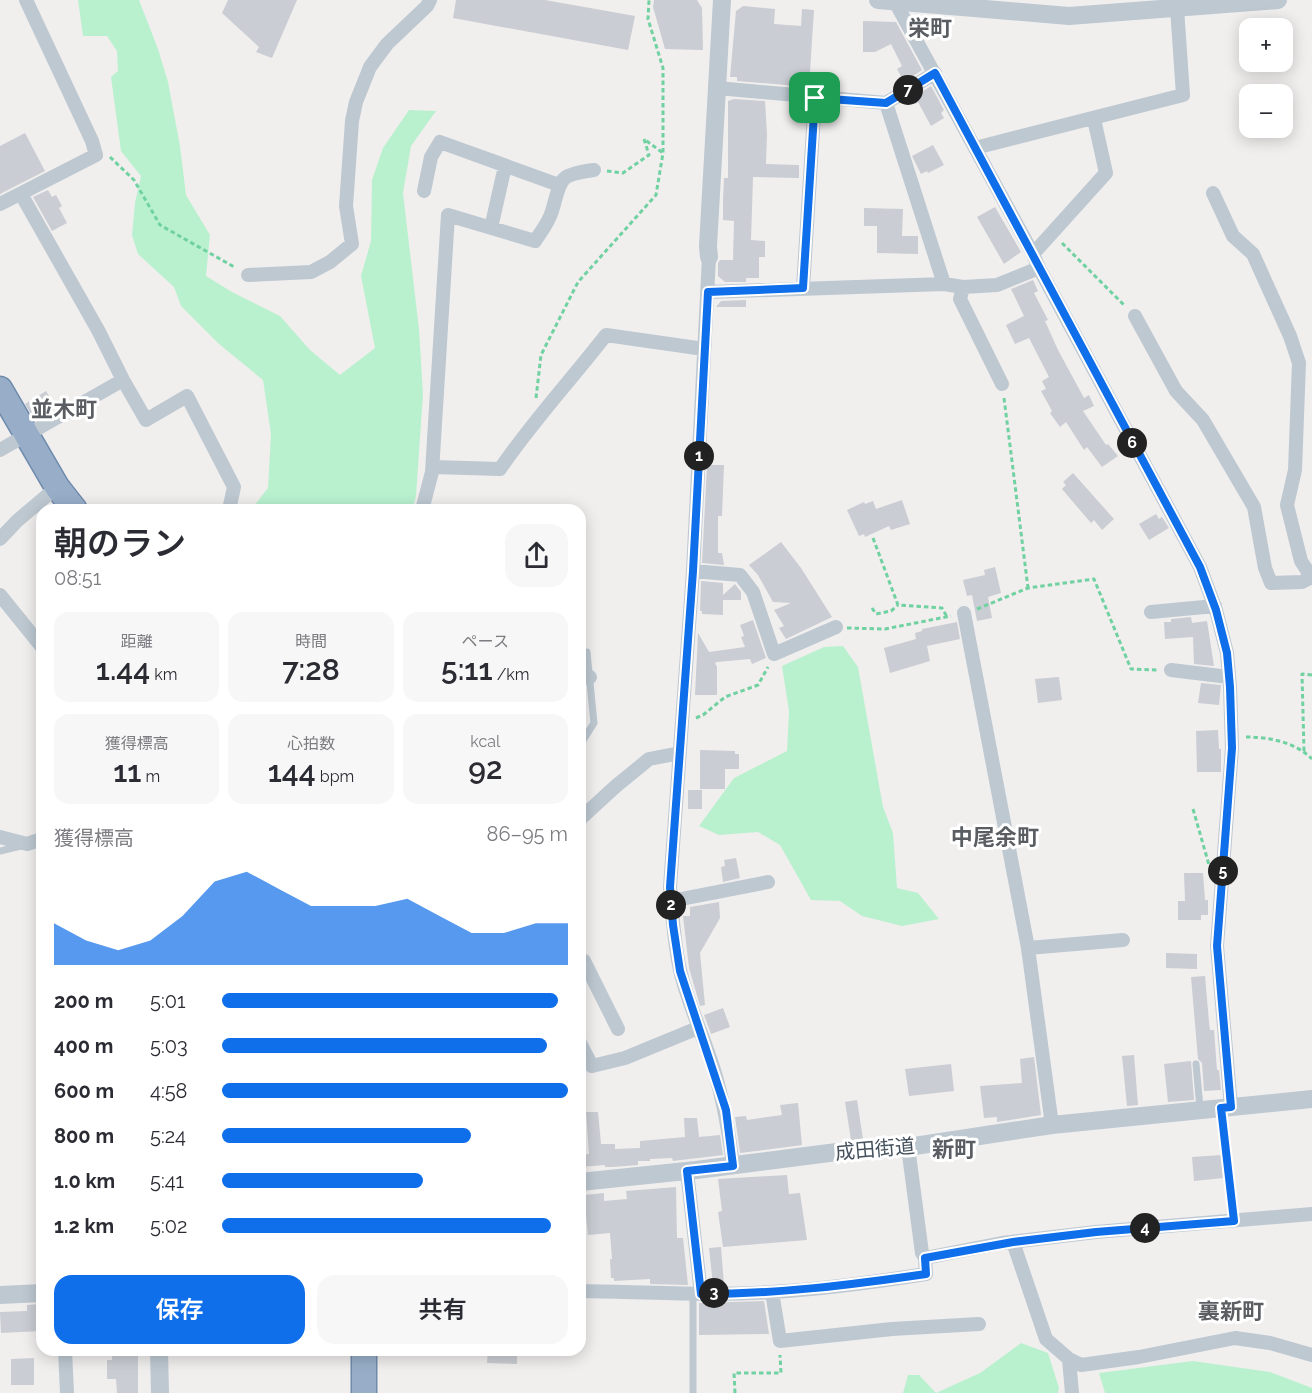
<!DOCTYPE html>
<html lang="ja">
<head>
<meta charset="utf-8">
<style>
  body { margin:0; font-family:Raleway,"Noto Sans JP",sans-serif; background:#f7f7f7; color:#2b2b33; height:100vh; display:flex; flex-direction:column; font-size:22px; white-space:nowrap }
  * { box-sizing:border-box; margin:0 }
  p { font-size:20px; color:#7c7c81 }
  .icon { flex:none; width:33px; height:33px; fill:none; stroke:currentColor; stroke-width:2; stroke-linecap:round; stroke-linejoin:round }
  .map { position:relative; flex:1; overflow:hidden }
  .sheet { position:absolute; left:36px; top:504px; width:550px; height:852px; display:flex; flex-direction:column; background:#fff; border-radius:18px; box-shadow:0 3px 15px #0003 }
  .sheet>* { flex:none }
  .controls { position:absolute; left:1239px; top:18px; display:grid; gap:12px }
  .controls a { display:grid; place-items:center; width:54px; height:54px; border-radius:12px; background:#fff; box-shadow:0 3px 15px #0003; font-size:30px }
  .pin { position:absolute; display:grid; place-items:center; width:51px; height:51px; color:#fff; margin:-26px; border-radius:12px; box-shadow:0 3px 9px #0006 }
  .km { position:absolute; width:30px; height:30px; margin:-15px; border-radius:50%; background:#222; color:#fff; font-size:16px; line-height:30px; text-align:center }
  .round { display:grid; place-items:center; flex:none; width:63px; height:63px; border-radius:18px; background:#f7f7f7 }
  .headline { display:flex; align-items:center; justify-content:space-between; height:102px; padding:0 18px }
  h1 { font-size:33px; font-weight:600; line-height:45px }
  .stats { display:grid; grid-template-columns:repeat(3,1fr); gap:9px; height:102px; padding:6px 18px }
  .stats div { display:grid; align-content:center; border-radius:15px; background:#f7f7f7; text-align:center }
  .stats b { font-size:30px; font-weight:600 }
  .stats small { font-size:16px; font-weight:400 }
  .stats p { font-size:16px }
  .chart { height:168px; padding:12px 18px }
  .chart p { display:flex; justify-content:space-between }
  .chart svg { width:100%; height:108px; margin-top:6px; fill:#0f6ee9; opacity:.7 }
  .primary-button { display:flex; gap:12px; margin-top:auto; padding:12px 18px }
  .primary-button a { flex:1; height:69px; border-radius:18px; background:#0f6ee9; color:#fff; font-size:24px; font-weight:600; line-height:69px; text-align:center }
  .primary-button a+a { background:#f7f7f7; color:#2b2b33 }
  ul { padding:0 18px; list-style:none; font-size:20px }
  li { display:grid; grid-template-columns:96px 72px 1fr; align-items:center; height:45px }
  li i { height:15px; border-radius:8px; background:#0f6ee9 }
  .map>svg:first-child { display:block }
  .green { fill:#b9f1cf }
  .building { fill:#cacdd3 }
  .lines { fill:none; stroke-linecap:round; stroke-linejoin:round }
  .trunk-casing { stroke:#6e8bac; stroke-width:27 }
  .path { stroke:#70d1a1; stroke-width:3; stroke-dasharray:4.5 3; stroke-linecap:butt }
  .service { stroke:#bdc8d1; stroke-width:7 }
  .minor { stroke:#bdc8d1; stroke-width:14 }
  .tertiary { stroke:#bdc8d1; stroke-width:18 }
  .trunk { stroke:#98aec8; stroke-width:24 }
  .route-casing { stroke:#fff; stroke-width:12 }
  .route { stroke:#0f6ee9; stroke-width:8 }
  .labels { text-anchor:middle; stroke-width:6; stroke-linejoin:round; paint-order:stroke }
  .street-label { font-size:20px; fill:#45515c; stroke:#fff }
  .quarter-label { font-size:22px; font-weight:bold; fill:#5a5e63; stroke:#fff }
</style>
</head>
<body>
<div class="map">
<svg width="1312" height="1393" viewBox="0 0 1312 1393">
  <rect width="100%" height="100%" fill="#f1eeee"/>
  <path class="green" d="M78,0H139L158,49L168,82L180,146L186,195L210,235L206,276L232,292L280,316L310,350L340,375L375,348L361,276L371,241L372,180L383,148L409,110L436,111L411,146L403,193L419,329L423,394L416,496L412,510H251L268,488L271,434L263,380L219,344L181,306L174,287L138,254L132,235L135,203L141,176L121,151L111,77L118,71L117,51L107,36H83Z
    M843,646L858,667L883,807L893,833L897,888L918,893L939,919L902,926L862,916L840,901L811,900L780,845L758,832L719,835L699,826L734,778L787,751L789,711L782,666L824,647Z
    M1021,1343L1048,1353L1059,1388L1058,1393H936L980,1373Z
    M1193,1361L1270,1372L1312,1388V1393H1105L1099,1373Z
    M908,1375H919L936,1393H903Z"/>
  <path class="building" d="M228,0H297L272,58L256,52L259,47L222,13Z
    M456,0H545L635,16L628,50L453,18Z
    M654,0H697L702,8L703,50L665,49L653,7Z
    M743,6L775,9L774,24L801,26L802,9L814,10L809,87L737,81V77H730L736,11Z
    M863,21L896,22L922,70L904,82L897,69L902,66L891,44L875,52H863Z
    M931,86L944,110L941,113L944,118L931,126L918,102L915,104L912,98Z
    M734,99L765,101L767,134L766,164L799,165V178L753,177L751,240L765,241V257H759V278H746V282H725L718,276V263L720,260H733L734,221L723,220V199L724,178H728V101Z
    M25,133L45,171L0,194V146Z
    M933,145L944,165L928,173L927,171L921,174L912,156Z
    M48,190L52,197L56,195L62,206L59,208L67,223L52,231L33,197Z
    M995,207L1021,252L1004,264L977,217Z
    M864,208L903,209L902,236H918V254L877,253V226H864Z
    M1033,280L1038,291L1034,293L1048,320L1045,321L1058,350L1084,398L1089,395L1094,406L1083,411L1106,445L1108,444L1118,456L1102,467L1087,447L1084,450L1066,422L1060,427L1050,413L1052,411L1041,391L1046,389L1042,381L1049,377L1029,338L1015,344L1006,325L1024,316L1011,289Z
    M746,300V307H716L721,301Z
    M46,391L56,408L34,419L25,404Z
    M707,465H724L722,516H718V553H722L724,565L702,563Z
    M1073,473L1114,519L1102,530L1094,520L1091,523L1062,489L1066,485L1063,482Z
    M902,500L910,524L891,530L889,526L865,537L864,534L859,536L847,510L864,502L865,504L873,501L876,509Z
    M1156,514L1159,519L1162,517L1169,528L1149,540L1139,524Z
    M781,542L801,568L832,617L786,639L779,628L784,626L774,610L791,603L773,602L758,575L749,565Z
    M995,567L1001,593L988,597L992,618L977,621L972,595L967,596L963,580L985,575L984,570Z
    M701,581L723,583V595L735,584L741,592V600H723V615L702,614V611H700Z
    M1191,617L1192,623L1207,621L1214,666L1194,664L1193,637L1165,639L1164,622H1171V619Z
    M753,620L766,658L752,664L750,659L717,662L715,663L717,667V695H695L698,633L709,652L745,647L741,637L744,636L740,625Z
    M957,622L960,639L927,646L930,661L890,673L884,648L916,639L915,633L922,631V629Z
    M1059,677L1062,700L1038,703L1035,679Z
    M1201,683L1221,685L1219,705L1198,703Z
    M1218,730L1219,749H1221V772H1197L1196,731Z
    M700,750L735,751V754H739V769H725V789H700Z
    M688,790H702V809H688Z
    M736,858L740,878L723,882L721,867L725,866L724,860Z
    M1184,873H1203L1205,900H1208V915H1201V920H1178V901H1185Z
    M719,902L720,918L700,953L705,1005L700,1006L689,968L683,916H690V907Z
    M1166,953L1197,954V969L1166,968Z
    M1205,976L1209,1022L1210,1030H1214L1217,1070H1219L1221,1090L1204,1091L1202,1063L1198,1059L1191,977Z
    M723,1008L730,1027L711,1034L704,1015Z
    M1134,1055L1138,1105L1127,1106L1122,1056Z
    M1034,1057L1041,1115L997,1122V1117L984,1118L980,1086L1022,1083L1020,1059Z
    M1191,1061L1194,1100L1168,1102L1164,1064Z
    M951,1064L954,1091L909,1096L905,1069Z
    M857,1100L863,1139L851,1140L845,1102Z
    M798,1103L802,1145L740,1153L735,1117L746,1116L747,1120L782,1115L780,1105Z
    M586,1112H598L601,1144H615V1149L640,1148V1141L685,1137L684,1118H697L699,1137L720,1135L723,1155L673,1161L672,1158L650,1159V1161H638V1165L612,1167H605V1165L580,1167V1155L589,1154Z
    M1221,1155L1223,1178L1194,1181L1192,1157Z
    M787,1175L789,1194L800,1193L807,1240L723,1247L718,1212L722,1211L718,1179Z
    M676,1187L677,1238H683L688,1285L650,1284V1279L614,1281V1278H611L610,1259H612L610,1233L588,1235L584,1195L604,1193V1201L627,1199L626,1191Z
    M721,1247L724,1285H713L709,1248Z
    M764,1301L769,1334L699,1335V1303Z
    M41,1304L42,1331L1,1333L0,1312L27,1311V1305Z
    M488,1350H517V1364L487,1363Z
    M112,1354H138V1393H117L116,1379H107V1360H112Z
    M34,1358V1385H11V1359Z"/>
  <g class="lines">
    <g class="trunk-casing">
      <path id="trunk" d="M0,389L57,487L75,510
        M364,1393V1350"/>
    </g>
    <path class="path" d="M110,157L134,180L160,225L236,268
      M607,171L623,173L649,155L644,139L663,153
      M1062,243L1125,306
      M536,398L541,355L578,282L656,195L663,153V68L648,19L649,0
      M1004,398L1028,588
      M873,538L898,605L942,608L947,617
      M872,608L876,614L891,611L898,605
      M977,609L1028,588L1094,579L1131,669L1157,670
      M847,628L885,629L951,616
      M696,718L703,715L725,697L758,685L768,667
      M1246,737C1269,737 1295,742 1312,759
      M1304,751L1302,674L1312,675
      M1193,809L1209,865
      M735,1393L734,1373H781L780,1355"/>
    <path class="service" d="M580,745L594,723L587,652
      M0,851L21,846
      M1196,1064L1200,1108
      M1221,1110L1234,1221
      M693,1293V1393"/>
    <path class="minor" d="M894,0L1033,254L1039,268L1200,567L1216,610L1227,653L1230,687L1232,748L1217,946L1231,1107
      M717,88L886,103L944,284
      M886,103L935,73
      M975,148L1183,95L1177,8
      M424,191L431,157L440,142L559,185
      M1213,193L1233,236L1253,254L1290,336L1299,363L1295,470L1287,505L1301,561L1312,578
      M0,204L96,155L92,141L26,0
      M491,228L505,166
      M1033,254L1106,173L1094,119
      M709,257L693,571L670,887C672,915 674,942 680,970C688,1004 704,1037 714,1070C724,1102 729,1133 733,1166
      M248,275L311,272L330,262L352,244L346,206L352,121L356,102L370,67L387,44L427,6L430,0
      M963,287L960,299L1002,384
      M803,288L815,98
      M708,292L944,284L963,287L997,285L1039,268
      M1135,316L1176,391L1203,420L1254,507L1265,568L1271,583L1302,582L1312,577
      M123,380L146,420L187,396L234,487L229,510
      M0,450L123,380L98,330L21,194
      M433,467L500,469C532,422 571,380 606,335L704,349
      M422,510L432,472L448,215L535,241C541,232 549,222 552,211C562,179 556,175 594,170
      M0,539L17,521L57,487
      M693,571L740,575L753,592L774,654L836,627
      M0,595L42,647
      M1151,612L1215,606
      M964,613L1028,948L1052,1125
      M1171,670L1229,677
      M580,679L590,677
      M580,819L616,786L649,759L680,753
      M0,837L27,844L42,839
      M671,901L768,882
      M1028,948L1123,940
      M580,963L584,961L618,1029
      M580,1043L592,1066L625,1058L698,1028
      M687,1171L701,1294
      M1013,1242L1046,1339L1069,1359L1081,1365L1139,1357L1235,1338L1270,1343L1312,1355
      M925,1258L1002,1243L1096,1232L1312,1214
      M580,1291C644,1292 709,1296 772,1292C824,1289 875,1282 926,1274L925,1258L922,1253L908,1147
      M772,1292L780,1341L892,1329L979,1324
      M65,1350L67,1393
      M1069,1359L1072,1393"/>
    <path class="tertiary" d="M878,0L1069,16L1278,0
      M709,257L708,246L722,0
      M580,1182L696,1170L837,1152L908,1147L1052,1125L1312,1099
      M0,1295L42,1293
      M159,1350L160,1393"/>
    <use href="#trunk" class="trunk"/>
  </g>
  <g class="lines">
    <g class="route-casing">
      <path id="route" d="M935,73L1200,567L1216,610L1227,653L1230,687L1232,748L1217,946L1231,1107L1221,1108L1234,1221L1096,1232L1013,1242L925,1258L926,1274C851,1285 777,1294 701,1294L687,1171L733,1166L726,1110L680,971L673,925L670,887L693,571L708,292L803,288L815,98L886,103Z"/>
    </g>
    <use href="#route" class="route"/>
  </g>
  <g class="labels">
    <g class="street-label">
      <text transform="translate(875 1149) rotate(-5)" y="7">成田街道</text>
    </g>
    <g class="quarter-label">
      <text x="930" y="36">栄町</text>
      <text x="64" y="417">並木町</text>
      <text x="995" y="845">中尾余町</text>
      <text x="954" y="1157">新町</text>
      <text x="1231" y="1319">裏新町</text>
    </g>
  </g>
</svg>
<div class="controls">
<a>+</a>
<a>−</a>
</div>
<div class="pin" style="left:815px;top:98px;background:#1e9e55"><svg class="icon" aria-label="arrive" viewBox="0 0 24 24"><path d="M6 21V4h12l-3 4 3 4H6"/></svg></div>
<b class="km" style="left:699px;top:456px">1</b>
<b class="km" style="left:671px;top:905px">2</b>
<b class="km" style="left:714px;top:1293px">3</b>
<b class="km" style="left:1145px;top:1228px">4</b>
<b class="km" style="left:1223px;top:871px">5</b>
<b class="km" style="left:1132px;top:443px">6</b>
<b class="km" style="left:908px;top:90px">7</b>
<section class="sheet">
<div class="headline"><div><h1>朝のラン</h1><p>08:51</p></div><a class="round"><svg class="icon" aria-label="share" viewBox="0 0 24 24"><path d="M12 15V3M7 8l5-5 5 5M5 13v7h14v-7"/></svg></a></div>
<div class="stats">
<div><p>距離</p><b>1.44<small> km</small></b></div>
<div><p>時間</p><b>7:28</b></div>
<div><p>ペース</p><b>5:11<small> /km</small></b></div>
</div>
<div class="stats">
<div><p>獲得標高</p><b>11<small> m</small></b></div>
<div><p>心拍数</p><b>144<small> bpm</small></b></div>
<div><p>kcal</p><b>92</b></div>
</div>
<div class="chart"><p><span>獲得標高</span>86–95 m</p>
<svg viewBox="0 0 160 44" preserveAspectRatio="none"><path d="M0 44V27L10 34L20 38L30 34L40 24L50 10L60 6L70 13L80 20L90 20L100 20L110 17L120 24L130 31L140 31L150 27L160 27V44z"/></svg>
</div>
<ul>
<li><b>200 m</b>5:01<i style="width:97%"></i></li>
<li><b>400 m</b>5:03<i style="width:94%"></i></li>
<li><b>600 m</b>4:58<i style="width:100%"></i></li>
<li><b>800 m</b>5:24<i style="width:72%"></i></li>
<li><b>1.0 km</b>5:41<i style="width:58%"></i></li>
<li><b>1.2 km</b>5:02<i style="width:95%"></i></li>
</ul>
<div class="primary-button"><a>保存</a><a>共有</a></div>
</section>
</div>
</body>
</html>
